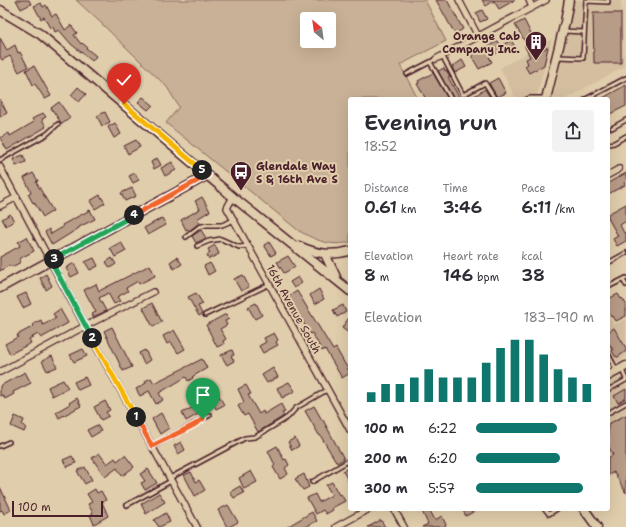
<!DOCTYPE html>
<html lang="en">
<head>
<meta charset="utf-8">
<style>
  body { margin:0; font-family:"Shantell Sans",sans-serif; background:#f2f2f3; color:#2b2b33; height:100vh; display:flex; flex-direction:column; font-size:15px; white-space:nowrap }
  * { box-sizing:border-box; margin:0 }
  p { font-size:13px; color:#7c7c81 }
  .icon { flex:none; width:22px; height:22px; fill:none; stroke:currentColor; stroke-width:2; stroke-linecap:round; stroke-linejoin:round }
  .map { position:relative; flex:1; overflow:hidden }
  .drawer { position:absolute; left:348px; top:97px; width:262px; height:414px; display:flex; flex-direction:column; background:#fff; border-radius:4px; box-shadow:0 4px 16px #0002 }
  .drawer>* { flex:none }
  .needle { width:26px; rotate:331deg }
  .fabs { position:absolute; left:300px; top:12px; display:grid; gap:8px }
  .fabs a { display:grid; place-items:center; width:36px; height:36px; border-radius:4px; background:#fff; box-shadow:0 4px 16px #0002; font-size:20px }
  .scale { position:absolute; left:12px; bottom:10px; width:91px; box-sizing:border-box; padding-left:4px; border:2px solid #4a1f2b; border-top:0; font-size:11px; line-height:14px; white-space:nowrap; color:#4a1f2b; -webkit-text-stroke:3px #e0cdab; paint-order:stroke }
  .pin { position:absolute; display:grid; place-items:center; width:34px; height:34px; color:#fff; margin:-41px -17px; border-radius:50% 50% 50% 0; rotate:-45deg; box-shadow:0 0 4px #0007 }
  .pin .icon { rotate:45deg }
  .km { position:absolute; width:20px; height:20px; margin:-10px; border-radius:50%; background:#222; color:#fff; font-size:11px; line-height:20px; text-align:center }
  .round { display:grid; place-items:center; flex:none; width:42px; height:42px; border-radius:4px; background:#f2f2f3 }
  .overview { display:flex; align-items:center; justify-content:space-between; height:68px; padding:0 16px }
  h1 { font-size:22px; font-weight:600; line-height:30px }
  .metrics { display:grid; grid-template-columns:repeat(3,1fr); gap:6px; height:68px; padding:4px 16px }
  .metrics div { display:grid; align-content:center }
  .metrics b { font-size:17px; font-weight:600 }
  .metrics small { font-size:11px; font-weight:400 }
  .metrics p { font-size:11px }
  .chart { height:112px; padding:8px 16px }
  .chart p { display:flex; justify-content:space-between }
  .chart svg { width:100%; height:72px; margin-top:4px; stroke:#0f766e; stroke-width:6 }
  ul { padding:0 16px; list-style:none; font-size:13px }
  li { display:grid; grid-template-columns:64px 48px 1fr; align-items:center; height:30px }
  li i { height:10px; border-radius:5px; background:#0f766e }
  .map>svg:first-child { display:block }
  .built { fill:#d4bea0 }
  .green { fill:#c8b196; stroke:#896860; fill-rule:evenodd }
  .building { fill:#b79c87; stroke:#4a1f2b }
  .lines { fill:none; stroke-linecap:round; stroke-linejoin:round }
  .lane-casing { stroke:#4a1f2b; stroke-width:6 }
  .street-casing { stroke:#4a1f2b; stroke-width:8 }
  .secondary-casing { stroke:#4a1f2b; stroke-width:11 }
  .lane { stroke:#e0cdab; stroke-width:3 }
  .street { stroke:#e0cdab; stroke-width:5.5 }
  .secondary { stroke:#e0cdab; stroke-width:8 }
  .split-1-casing { stroke:#fff; stroke-width:8 }
  .split-2-casing { stroke:#fff; stroke-width:8 }
  .split-3-casing { stroke:#fff; stroke-width:8 }
  .split-4-casing { stroke:#fff; stroke-width:8 }
  .split-5-casing { stroke:#fff; stroke-width:8 }
  .split-6-casing { stroke:#fff; stroke-width:8 }
  .split-1 { stroke:#f0652b; stroke-width:5 }
  .split-2 { stroke:#f5b400; stroke-width:5 }
  .split-3 { stroke:#22a559; stroke-width:5 }
  .split-4 { stroke:#22a559; stroke-width:5 }
  .split-5 { stroke:#f0652b; stroke-width:5 }
  .split-6 { stroke:#f5b400; stroke-width:5 }
  .labels { text-anchor:middle; stroke-width:4; stroke-linejoin:round; paint-order:stroke }
  .poi-label { font-size:11px; font-weight:bold; fill:#4a1f2b; stroke:#e0cdab; text-anchor:end }
  .street-label { font-size:11px; fill:#4a1f2b; stroke:#e0cdab }
</style>
</head>
<body>
<div class="map">
<svg width="626" height="527" viewBox="0 0 626 527">
  <rect width="100%" height="100%" fill="#e0cdab"/>
  <filter id="ink" filterUnits="userSpaceOnUse"><feTurbulence type="fractalNoise" baseFrequency=".025" numOctaves="2"/><feDisplacementMap in="SourceGraphic" scale="8" xChannelSelector="R" yChannelSelector="G"/><feConvolveMatrix kernelMatrix="1 2 1 2 8 2 1 2 1" color-interpolation-filters="sRGB"/></filter>
  <g filter="url(#ink)">
    <path class="built" d="M575,0H621L624,67L565,99H553Z
      M552,39L536,99H516L500,68Z
      M608,315L614,325L626,319V357L608,367Z
      M626,374V468L608,478V384Z"/>
    <path class="green" d="M76,0H425L446,41L400,65L418,99H350V242C330,247 316,240 299,231L166,123L179,107L167,87L100,22ZM307,19H329V41H307Z"/>
    <path class="building" d="M16,0H29L31,4L21,9Z
      M436,0H447L463,29L455,34Z
      M482,0H515L499,9L494,1L486,6Z
      M41,3L43,7L46,5L52,16L56,14L65,30L71,25L77,33L74,35L81,44L82,43L87,47L86,48L96,56L92,61L71,44L59,30L55,32L53,27L50,28L44,17L41,19L34,6Z
      M482,10L487,19L480,22L476,13Z
      M593,13H621V63H594Z
      M524,20L540,51L548,47L544,65L529,73L525,66L528,64L526,59L530,57L525,47L526,43L515,25Z
      M0,38L7,50L15,45L18,53L20,52L28,67L19,72L10,56L2,60L0,57Z
      M511,40L515,47L508,51L507,48L489,57L492,62L479,69L471,55L498,41L501,46Z
      M462,60L466,67L455,73L452,67Z
      M34,66L51,96L45,99L35,84L33,85L26,70Z
      M444,68L445,71L446,70L450,76L448,77L460,99H454L438,71Z
      M433,73L448,99H426L417,84L419,83L418,81Z
      M498,78L506,93L497,97L489,83Z
      M626,85V106L608,115V99H601Z
      M78,87L86,94L79,102L71,95Z
      M485,89L491,99H468L476,95Z
      M143,97L153,105L148,110L138,102Z
      M0,99L7,113L0,117Z
      M59,102L70,118L62,124L51,108Z
      M105,112L110,122L102,126L97,116Z
      M43,113L46,117L42,119L46,127L7,150L0,138L9,133L10,136L34,122L32,119Z
      M115,123L121,134L114,138L108,127Z
      M136,140L140,147L128,154L124,146Z
      M23,155L26,162L16,166L13,159Z
      M157,158L161,165L154,169L151,162Z
      M172,162L176,170L165,176L161,168Z
      M33,173L38,181L36,182L53,211L43,217L34,202L33,203L28,194L31,192L24,178Z
      M135,173L139,180L133,183L129,176Z
      M626,173V181L624,183L625,185L608,194V183Z
      M132,188L136,196L125,201L121,193Z
      M100,195L105,203L95,209L90,201Z
      M202,197L210,211L197,219L200,223L198,224L189,231L188,229L186,230L181,220L200,209L195,201Z
      M626,204V221L620,225L624,233H626V241L617,246L613,239L618,236L608,218V214Z
      M90,210L95,219L79,227V228L52,245L45,232L49,229L51,234L63,227L62,225Z
      M10,214L14,221L6,226L2,219Z
      M162,218L166,225L148,235L144,228Z
      M201,230L206,238L196,243L192,236Z
      M27,237L34,251L19,259L21,262L12,267L10,265L0,271V257L20,246L18,242Z
      M121,242L126,251L115,257L110,248Z
      M269,242L276,253L271,256L264,245Z
      M215,245L219,254L209,259L207,255L210,253L208,249Z
      M288,256L295,267L284,273L277,262Z
      M177,257L182,264L174,269L170,262Z
      M94,258L98,266L90,270L85,262Z
      M112,258L116,264L110,268L106,262Z
      M74,263L79,273L71,277L66,268Z
      M210,263L215,271L208,275L204,266Z
      M150,265L155,276L139,284L138,281L126,288L128,291L117,297L120,301L114,304L108,293L99,298L106,311L93,317L92,314L96,312L84,290L96,284L99,291Z
      M46,274L52,286L46,290L40,278Z
      M243,275L249,287L241,291L234,279Z
      M298,277L302,283L294,288L290,282Z
      M319,289L324,299L315,304L310,295Z
      M297,291L333,350L336,348L350,373L342,378L325,349L322,351L312,333L310,334L299,315H298L288,297Z
      M26,293L31,304L23,308L17,297Z
      M196,293L203,304L198,306L202,314L199,316L188,297Z
      M618,294L621,299L622,298L626,304V316L616,321L613,316L611,317L608,311V299Z
      M152,303L162,322L153,327L143,308Z
      M256,303L262,315L255,319L248,307Z
      M343,305L346,312L337,317L333,310Z
      M60,309L68,323L41,338L38,334L29,339L31,343L10,354L5,344L18,337L17,335L34,326L33,324L41,320L43,325L56,318L53,314Z
      M226,314L229,319L225,321L227,325L220,329L226,339L223,341L224,344L217,347L206,325Z
      M350,316V334L342,328Z
      M112,327L132,367L123,371L104,331Z
      M614,328L626,348V351L618,357L615,356L612,351L613,350L608,342V332Z
      M174,330L185,349L178,353L171,342L167,344L163,336Z
      M274,333L278,340L276,342L278,345L263,353L259,346L266,342L264,338Z
      M83,349L87,356L74,362L70,355Z
      M145,350L150,360L144,364L139,353Z
      M232,350L234,355L231,356L234,361L227,365L221,355Z
      M52,356L57,367L47,371L42,361Z
      M202,359L207,368L192,377L193,378L188,381L186,377L159,393L163,400L156,404L149,391L140,396L136,389L146,383L145,381L151,378L154,383Z
      M273,368L278,377L267,383L262,375Z
      M25,372L31,383L13,392L14,394L5,399L3,395L0,396V386Z
      M85,377L89,385L78,390L74,382Z
      M63,380L68,388L52,396L48,387Z
      M289,382L295,391L282,398L277,388Z
      M246,385L251,394L248,395L259,414L263,411L264,414L281,404L285,412L282,413L284,416L258,432L248,414L244,416L238,406L244,402L238,389Z
      M626,389V398L618,403L614,396Z
      M216,390L224,405L216,409L214,405L186,421L182,413L203,402L201,399Z
      M77,398L81,406L59,418L56,412L70,404L69,403Z
      M105,401L110,410L106,412L109,416L101,420L94,407Z
      M314,406L322,420H323L344,459L337,463L320,435H319L305,411Z
      M161,413L169,428L160,434L152,419Z
      M626,415V493L614,472L608,475V458L613,455L608,445V424Z
      M15,416L24,420L22,425L26,427L24,432L11,426Z
      M97,425L101,431L91,437L87,430Z
      M295,438L299,446L292,450L288,442Z
      M181,442L185,450L178,454L174,446Z
      M277,446L284,460L286,459L289,465L285,468L288,474L280,479L273,467L275,465L268,451Z
      M99,453L107,464L115,458L117,461L125,455L134,467L122,476L117,468L105,477L92,458Z
      M72,456L76,463L67,467L63,460Z
      M85,467L92,480L85,484L77,471Z
      M350,467V484L343,471Z
      M148,469L157,483L145,490L141,483L145,481L140,474Z
      M251,471L257,482L244,489L239,478Z
      M191,472L196,482L199,480L205,490L195,496L184,475Z
      M304,474L309,487L303,490L295,479Z
      M332,482L339,495L341,494L345,501L332,508L333,510L326,514L323,510L316,514L307,498L315,494L319,502L332,495L326,485Z
      M240,486L244,493L234,498L230,492Z
      M0,487L11,510L4,514L2,510L0,511Z
      M95,489L97,493L101,491L106,500L102,502L108,516L94,524L90,515L93,513L88,504L92,502L87,494Z
      M159,493L165,502L146,514L141,504Z
      M228,505L238,522L229,527H227L218,510Z
      M421,509H429L435,520L442,516L446,525L443,527H422L428,524Z
      M462,509H478L466,516Z
      M312,512L317,521L305,527H287Z
      M166,513L170,522L159,527L154,520Z
      M381,520L385,527H368Z"/>
    <g class="lines">
      <g class="lane-casing">
        <path id="lane" d="M564,31L584,32
          M442,55L463,95L485,83L495,99
          M558,57L583,58L586,1L608,2V0
          M430,62L451,99
          M407,74L436,59
          M527,99L530,98H546
          M586,99L626,78
          M612,128L626,120
          M608,144L614,143L626,136
          M0,160L47,134L58,124
          M186,237L199,227L206,225H222L234,220
          M197,246L209,241L221,239L239,247L249,246
          M608,263L626,253
          M623,280L626,285
          M610,286L626,278
          M205,315L270,284
          M608,354L617,371
          M622,370L626,379
          M608,390L626,380
          M608,413L626,403
          M0,446L9,442
          M152,447L210,415
          M170,478L245,438L255,437L282,421L288,417L296,408L327,390
          M312,482L350,460
          M127,505L171,481
          M545,509L549,514L557,509"/>
      </g>
      <g class="street-casing">
        <path id="street" d="M459,0L478,36
          M529,0L532,7
          M436,59L546,0
          M0,167L85,326L197,527
          M608,175L619,169
          M233,197L227,208L350,430
          M0,206L17,197
          M0,372L85,326L153,292
          M394,509L404,527
          M336,527L369,509"/>
      </g>
      <g class="secondary-casing">
        <path id="secondary" d="M0,10L40,34L233,197L350,291
          M546,99L565,22L569,0
          M299,246C316,254 331,256 350,251
          M325,254L336,277
          M0,288L208,175
          M608,376L626,366
          M584,509L597,527"/>
      </g>
      <use href="#lane" class="lane"/>
      <use href="#street" class="street"/>
      <use href="#secondary" class="secondary"/>
    </g>
  </g>
  <g class="lines" filter="url(#ink)">
    <g class="split-1-casing">
      <path id="split-1" d="M136,417L152,446L194,425L203,419"/>
    </g>
    <g class="split-2-casing">
      <path id="split-2" d="M92,338L136,417"/>
    </g>
    <g class="split-3-casing">
      <path id="split-3" d="M54,259L51,261L92,338"/>
    </g>
    <g class="split-4-casing">
      <path id="split-4" d="M54,259L134,215"/>
    </g>
    <g class="split-5-casing">
      <path id="split-5" d="M134,215L208,175L202,170"/>
    </g>
    <g class="split-6-casing">
      <path id="split-6" d="M124,104L202,170"/>
    </g>
    <use href="#split-1" class="split-1"/>
    <use href="#split-2" class="split-2"/>
    <use href="#split-3" class="split-3"/>
    <use href="#split-4" class="split-4"/>
    <use href="#split-5" class="split-5"/>
    <use href="#split-6" class="split-6"/>
  </g>
  <defs>
    <g id="building-pin" transform="scale(1.15)"><path d="M0 17L-7.5 6A9.5 9.5 0 1 1 7.5 6Z" fill="#4a1f2b" stroke="#e0cdab"/><path d="M-4-6H4V6H1V3H-1V6H-4ZM-2.5-4.3h1.7v1.8h-1.7ZM.8-4.3h1.7v1.8H.8ZM-2.5-1h1.7V.8h-1.7ZM.8-1h1.7V.8H.8Z" fill="#fff"/></g>
    <g id="bus-pin" transform="scale(1.15)"><path d="M0 17L-7.5 6A9.5 9.5 0 1 1 7.5 6Z" fill="#4a1f2b" stroke="#e0cdab"/><path d="M-5-6H5V4H4V6H2V4H-2V6H-4V4H-5ZM-3.5-4V0h7V-4ZM-3.5 1.2v1.5H-2V1.2ZM2 1.2v1.5H3.5V1.2Z" fill="#fff"/></g>
  </defs>
  <g fill-rule="evenodd">
    <use href="#building-pin" x="536" y="42"/>
    <use href="#bus-pin" x="241" y="172"/>
  </g>
  <g class="labels">
    <g class="poi-label">
      <text x="520" y="40">Orange Cab<tspan x="520" dy="13">Company Inc.</tspan></text>
      <text x="256" y="170" text-anchor="start">Glendale Way<tspan x="256" dy="13">S &amp; 16th Ave S</tspan></text>
    </g>
    <g class="street-label">
      <text transform="translate(294 309) rotate(61)" y="4">16th Avenue South</text>
    </g>
  </g>
</svg>
<div class="fabs">
<a><svg class="needle" viewBox="-14 -14 28 28"><path d="M0-13l5 13h-10z" fill="#e53935"/><path d="M0 13l5-13h-10z" fill="#7c7c81"/></svg></a>
</div>
<div class="scale">100 m</div>
<div class="pin" style="left:203px;top:419px;background:#1e9e55"><svg class="icon" aria-label="arrive" viewBox="0 0 24 24"><path d="M6 21V4h12l-3 4 3 4H6"/></svg></div>
<div class="pin" style="left:124px;top:104px;background:#d93025"><svg class="icon" aria-label="check" viewBox="0 0 24 24"><path d="M5 12l5 5 9-10"/></svg></div>
<b class="km" style="left:136px;top:417px">1</b>
<b class="km" style="left:92px;top:338px">2</b>
<b class="km" style="left:54px;top:259px">3</b>
<b class="km" style="left:134px;top:215px">4</b>
<b class="km" style="left:202px;top:170px">5</b>
<section class="drawer">
<div class="overview"><div><h1>Evening run</h1><p>18:52</p></div><a class="round"><svg class="icon" aria-label="share" viewBox="0 0 24 24"><path d="M12 15V3M7 8l5-5 5 5M5 13v7h14v-7"/></svg></a></div>
<div class="metrics">
<div><p>Distance</p><b>0.61<small> km</small></b></div>
<div><p>Time</p><b>3:46</b></div>
<div><p>Pace</p><b>6:11<small> /km</small></b></div>
</div>
<div class="metrics">
<div><p>Elevation</p><b>8<small> m</small></b></div>
<div><p>Heart rate</p><b>146<small> bpm</small></b></div>
<div><p>kcal</p><b>38</b></div>
</div>
<div class="chart"><p><span>Elevation</span>183–190 m</p>
<svg viewBox="0 0 160 44" preserveAspectRatio="none"><path d="M5 44V38M15 44V33M25 44V33M35 44V29M45 44V24M55 44V29M65 44V29M75 44V29M85 44V20M95 44V11M105 44V6M115 44V6M125 44V15M135 44V24M145 44V29M155 44V33"/></svg>
</div>
<ul>
<li><b>100 m</b>6:22<i style="width:69%"></i></li>
<li><b>200 m</b>6:20<i style="width:71%"></i></li>
<li><b>300 m</b>5:57<i style="width:91%"></i></li>
</ul>
</section>
</div>
</body>
</html>
